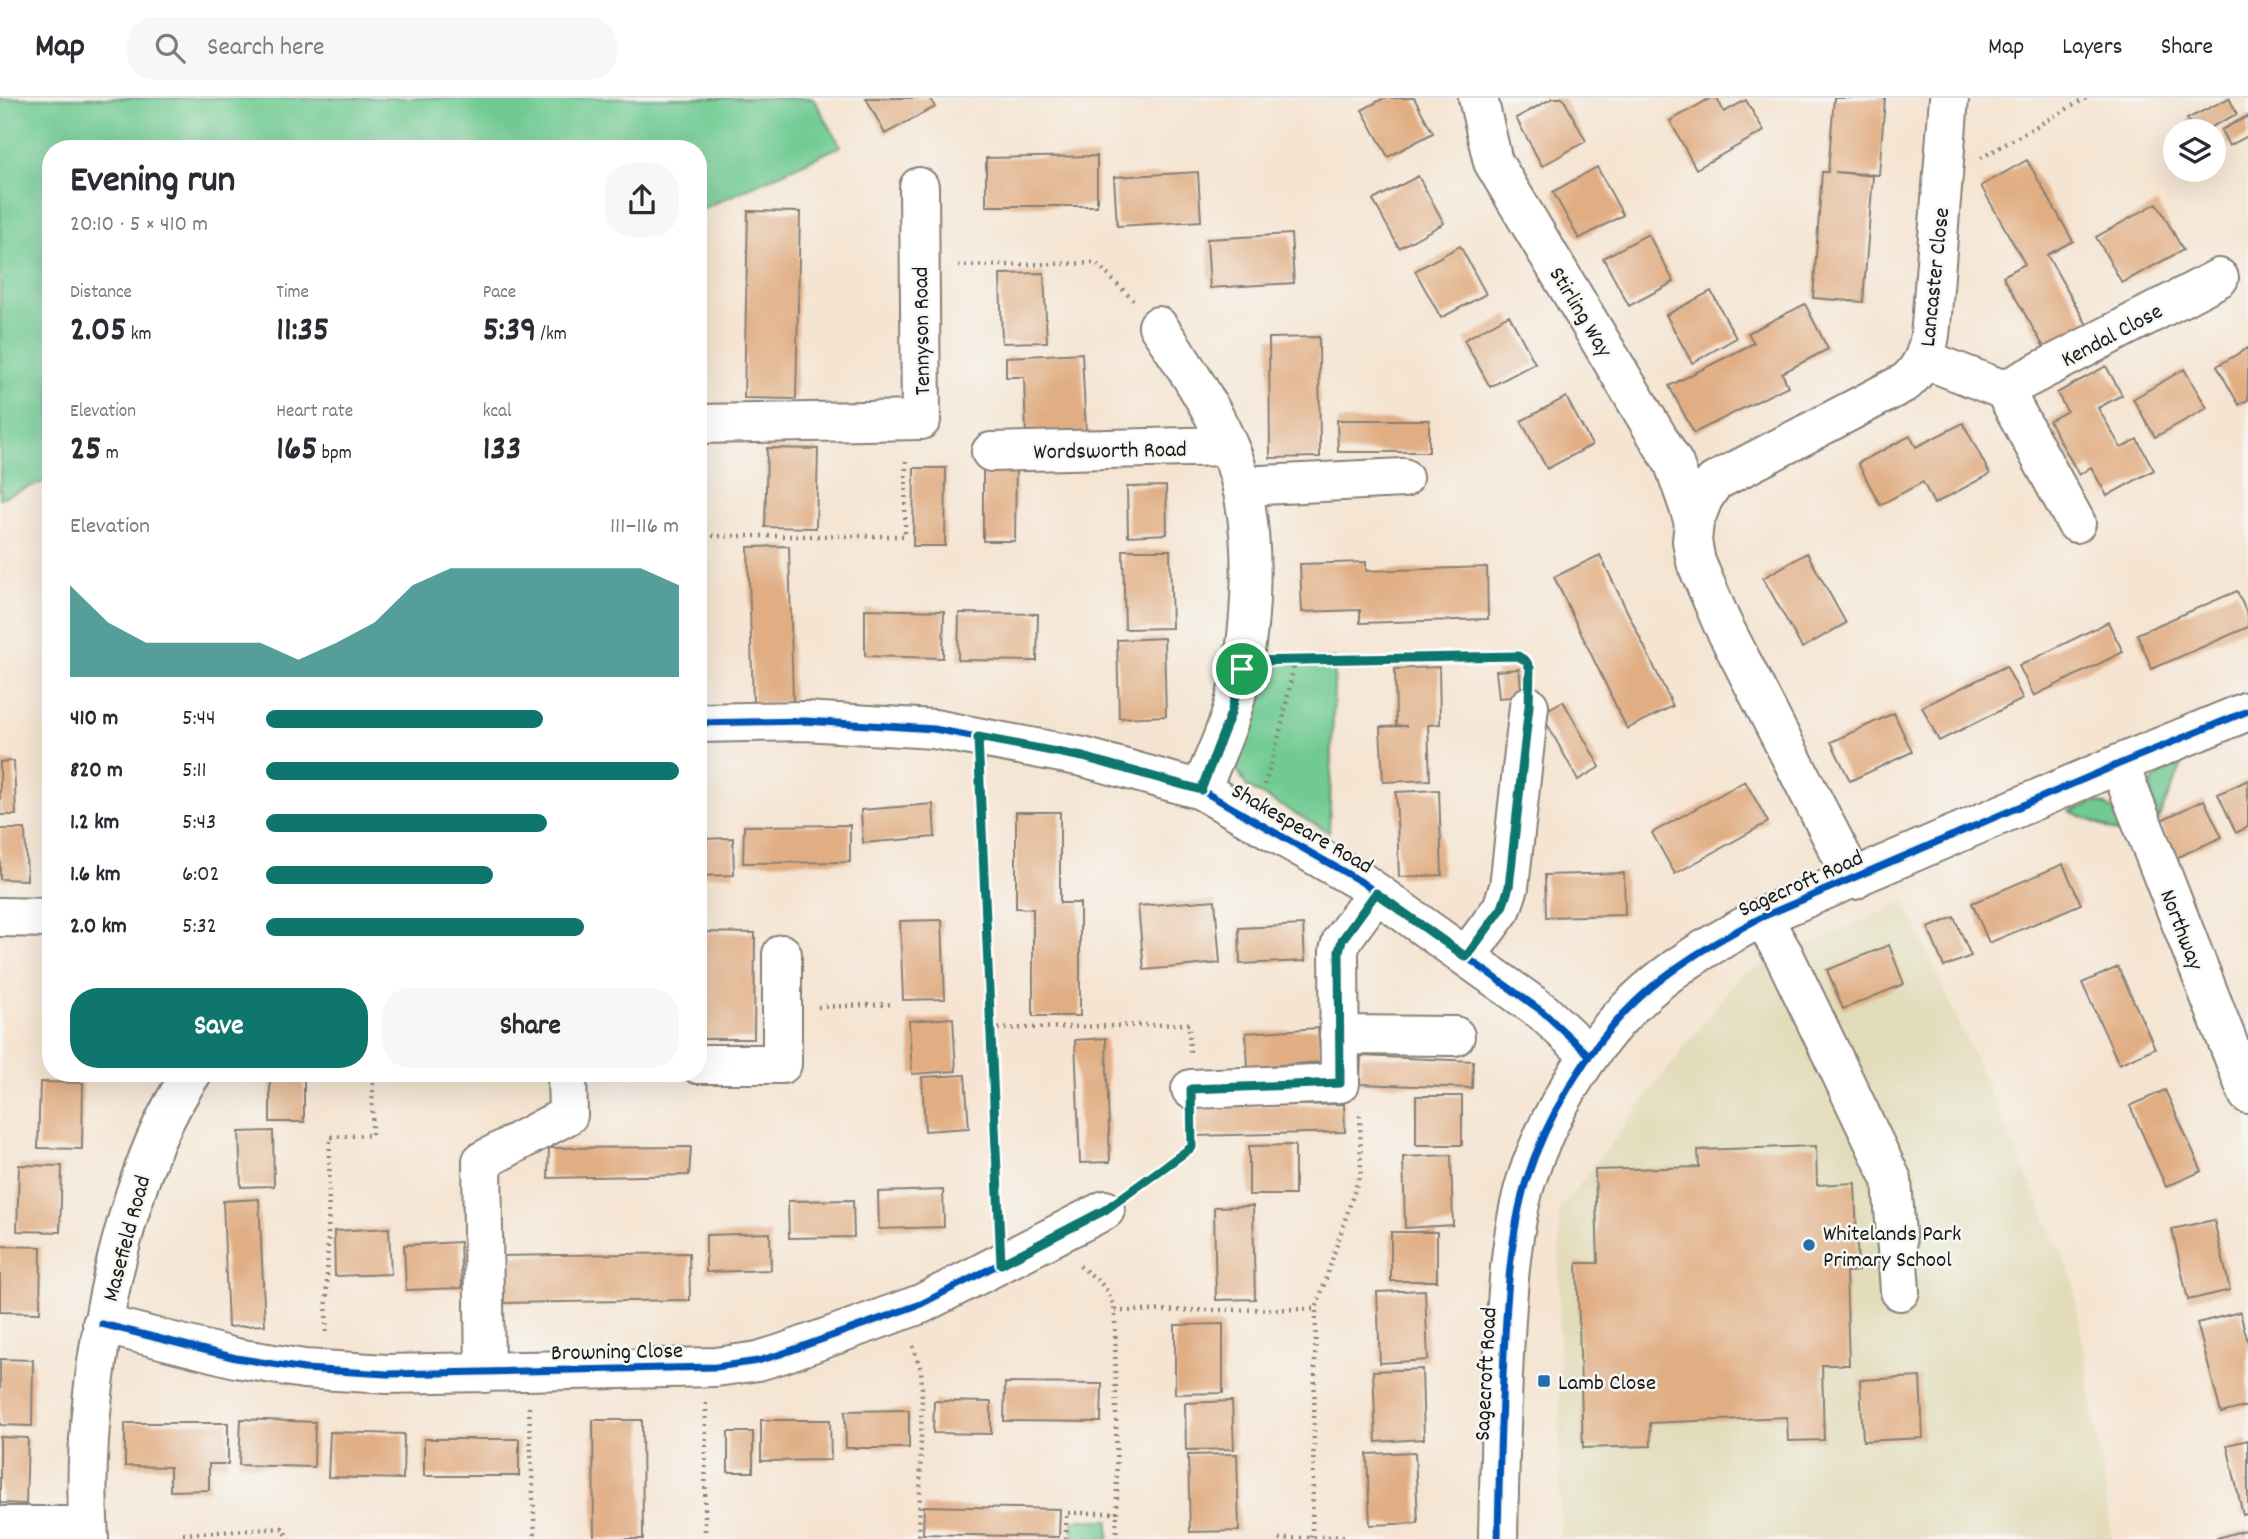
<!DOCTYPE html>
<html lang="en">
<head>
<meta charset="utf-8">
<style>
  body { margin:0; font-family:Dekko,sans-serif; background:#f7f7f7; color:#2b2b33; height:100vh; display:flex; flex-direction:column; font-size:26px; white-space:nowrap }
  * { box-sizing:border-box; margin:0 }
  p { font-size:23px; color:#7c7c81 }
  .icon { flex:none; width:38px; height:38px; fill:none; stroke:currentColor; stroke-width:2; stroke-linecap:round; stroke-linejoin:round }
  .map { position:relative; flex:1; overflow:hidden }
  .panel { position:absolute; left:42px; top:42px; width:665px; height:942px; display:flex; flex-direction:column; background:#fff; border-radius:28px; box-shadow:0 7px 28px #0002 }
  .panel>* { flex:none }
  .controls { position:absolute; left:2163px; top:21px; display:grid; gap:14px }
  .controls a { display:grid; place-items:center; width:63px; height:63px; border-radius:50%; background:#fff; box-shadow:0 7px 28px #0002; font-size:35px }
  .pin { position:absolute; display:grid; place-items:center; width:60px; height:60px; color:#fff; margin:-30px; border:4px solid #fff; border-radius:50%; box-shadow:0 2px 7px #0007 }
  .round { display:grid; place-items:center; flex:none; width:74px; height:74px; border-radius:28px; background:#f7f7f7 }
  .headline { display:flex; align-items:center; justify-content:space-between; height:119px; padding:0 28px }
  h1 { font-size:38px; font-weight:700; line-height:52px }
  .figures { display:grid; grid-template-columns:repeat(3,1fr); gap:10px; height:119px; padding:7px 28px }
  .figures div { display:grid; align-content:center }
  .figures b { font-size:35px; font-weight:700 }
  .figures small { font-size:19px; font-weight:400 }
  .figures p { font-size:19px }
  .chart { height:196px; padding:14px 28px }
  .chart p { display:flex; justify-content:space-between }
  .chart svg { width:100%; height:126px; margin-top:7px; fill:#0f766e; opacity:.7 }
  .primary-button { display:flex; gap:14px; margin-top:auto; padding:14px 28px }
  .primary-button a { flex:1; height:80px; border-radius:28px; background:#0f766e; color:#fff; font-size:28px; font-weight:700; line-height:80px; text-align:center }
  .primary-button a+a { background:#f7f7f7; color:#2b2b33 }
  ul { padding:0 28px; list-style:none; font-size:23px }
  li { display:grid; grid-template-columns:112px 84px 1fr; align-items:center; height:52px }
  li i { height:18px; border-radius:9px; background:#0f766e }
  header { display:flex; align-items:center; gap:42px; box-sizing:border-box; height:98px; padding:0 35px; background:#fff; border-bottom:2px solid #e1e1e2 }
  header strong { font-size:33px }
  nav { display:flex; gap:38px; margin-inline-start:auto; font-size:24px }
  .search { width:490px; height:63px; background:#f7f7f7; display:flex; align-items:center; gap:18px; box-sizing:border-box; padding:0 24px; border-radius:28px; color:#7c7c81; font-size:26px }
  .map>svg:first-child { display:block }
  .built { fill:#e2dcba }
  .green { fill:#70ca92; stroke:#467357; stroke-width:2 }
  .building { fill:#e1ae84 }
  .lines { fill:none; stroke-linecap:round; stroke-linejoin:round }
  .minor-casing { stroke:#888076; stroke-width:42 }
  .path { stroke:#888076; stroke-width:4.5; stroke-dasharray:2 5; stroke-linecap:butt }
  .minor { stroke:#fff; stroke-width:38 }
  .cycleway-casing { stroke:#f6f6f2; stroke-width:11 }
  .cycleway { stroke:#0057b8; stroke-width:7 }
  .route-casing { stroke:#fff; stroke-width:14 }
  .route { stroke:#0f766e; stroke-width:9 }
  .poi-dot { fill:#1f6fb2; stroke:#f6f6f2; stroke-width:2.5 }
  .labels { text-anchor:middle; stroke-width:5; stroke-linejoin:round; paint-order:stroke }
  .street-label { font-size:23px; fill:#1c1c1c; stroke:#f6f6f2 }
  .poi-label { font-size:23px; fill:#1c1c1c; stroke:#f6f6f2; text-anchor:start }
</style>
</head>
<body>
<header>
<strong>Map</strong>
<div class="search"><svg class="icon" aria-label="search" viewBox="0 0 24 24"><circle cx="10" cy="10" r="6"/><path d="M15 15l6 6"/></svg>Search here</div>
<nav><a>Map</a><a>Layers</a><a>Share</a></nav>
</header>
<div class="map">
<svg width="2248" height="1441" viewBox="0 0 2248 1441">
  <rect width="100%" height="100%" fill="#f6f6f2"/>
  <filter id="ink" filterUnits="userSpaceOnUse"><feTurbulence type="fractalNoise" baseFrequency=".0143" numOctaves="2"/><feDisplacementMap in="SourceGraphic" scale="14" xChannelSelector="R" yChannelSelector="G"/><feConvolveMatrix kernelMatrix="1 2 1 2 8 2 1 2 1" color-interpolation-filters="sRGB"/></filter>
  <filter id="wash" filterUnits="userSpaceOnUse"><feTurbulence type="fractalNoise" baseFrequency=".00686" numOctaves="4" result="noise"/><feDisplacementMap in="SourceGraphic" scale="28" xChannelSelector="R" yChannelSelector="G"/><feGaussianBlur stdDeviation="1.57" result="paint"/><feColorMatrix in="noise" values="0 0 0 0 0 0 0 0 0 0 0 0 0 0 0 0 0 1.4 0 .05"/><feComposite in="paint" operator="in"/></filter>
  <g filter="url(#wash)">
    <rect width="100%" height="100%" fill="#f5e4d1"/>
    <path class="built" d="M1905,804L2073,1181L2112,1441H1560L1559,1113L1740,877Z"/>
    <path class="green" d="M0,0H813L841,48L698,113V51H51V381L0,400Z
      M1335,561L1329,734L1247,689L1237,672L1236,658L1263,562Z
      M2183,664L2158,722C2146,681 2146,683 2183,664Z
      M2096,704C2116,708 2121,722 2128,739L2069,713Z
      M1073,1422H1109V1441H1073Z"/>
    <g id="blocks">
      <path class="building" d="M866,0H930L935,9L885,36Z
        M1384,0H1414L1433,35L1388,59L1362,12Z
        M1553,0H1563L1586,43L1542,68L1516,20Z
        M1711,0H1717L1724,14L1746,2L1764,33L1696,71L1670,23Z
        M1834,0H1885L1879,77L1835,74L1873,78L1863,204L1813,200L1822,74H1828Z
        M2229,0L2237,16L2203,33H2194L2187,21Z
        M2248,18V38L2229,48L2221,32Z
        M1097,58V108H986V60Z
        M2027,62L2073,143L2047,157L2087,227L2045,251L2003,178L2025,166L1981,88Z
        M1597,69L1623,117L1579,141L1553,94Z
        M1198,74L1201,123L1117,128L1114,79Z
        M1418,78L1444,125L1399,150L1373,102Z
        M2157,105L2183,152L2122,185L2096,139Z
        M748,113L800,114L796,301L744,300Z
        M1291,136L1294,185L1210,190L1207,141Z
        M1648,136L1674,184L1629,208L1603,160Z
        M1460,148L1486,196L1441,220L1415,173Z
        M1044,175L1047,244L1002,245L1000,176Z
        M1711,193L1736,240L1692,265L1666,217Z
        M1805,206L1828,251L1782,275L1788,288L1694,335L1669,288L1754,245L1748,235Z
        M1509,217L1535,265L1490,289L1464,242Z
        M1319,239L1320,359L1270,360L1269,240Z
        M2248,250V302L2239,307L2217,268Z
        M1082,255L1086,336L1026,338L1024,279H1006V259Z
        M2106,268L2122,297L2098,310L2121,350L2137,341L2154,372L2107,398L2091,369L2079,377L2049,323L2067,313L2057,295Z
        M2184,271L2207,310L2155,339L2133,301Z
        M1566,299L1592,347L1547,371L1521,323Z
        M1337,322H1429V354H1338Z
        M1963,325L1990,376L1934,406L1923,384L1880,407L1858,365L1910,338L1916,349Z
        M767,350L818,351L816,430L765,429Z
        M983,365H1016L1015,443H983Z
        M914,370H946L945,448H913Z
        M1166,388L1167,436L1128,438L1127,389Z
        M789,448L793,604L753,605L748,449Z
        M1123,452H1170L1172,530L1125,531Z
        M1807,455L1846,525L1802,550L1763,480Z
        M1600,457L1673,608L1627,631L1554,479Z
        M1366,464V473L1487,469L1488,521L1360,525V512L1302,514L1300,466Z
        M2237,493L2248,518V529L2152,571L2137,536Z
        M865,511L944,513L943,560L865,558Z
        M959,515L1038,516L1037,563L958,562Z
        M2108,524L2123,554L2034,598L2019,568Z
        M1164,540L1166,618L1119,620L1117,542Z
        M2006,568L2023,601L1939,643L1922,609Z
        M1439,569L1440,626L1428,627L1430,682L1383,684L1380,629L1407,628L1396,627L1395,571Z
        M1519,571L1522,598L1499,600L1496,573Z
        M1563,603L1600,669L1578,682L1541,615Z
        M1894,615L1912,654L1850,683L1831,644Z
        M14,663L16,717H0V664Z
        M2248,682V729L2236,735L2218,696Z
        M1745,683L1768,724L1675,776L1652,735Z
        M1439,692L1442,777L1399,779L1396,694Z
        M2204,702L2222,739L2176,760L2159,723Z
        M933,706L935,739L863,745L861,712Z
        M1016,714H1060V805H1080V918H1033V811L1016,810Z
        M850,727V764L743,765L744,728Z
        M0,731H25L27,782L0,781Z
        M733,740L734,777L698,778V741Z
        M2063,766L2081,806L1989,845L1972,805Z
        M1624,775L1625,817L1546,819L1545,777Z
        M1215,802L1220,865L1144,872L1138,808Z
        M1954,819L1971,858L1944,869L1928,830Z
        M942,822L945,901L903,902L900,823Z
        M1303,827L1305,863L1240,866L1239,830Z
        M698,834L755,835L754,941H698Z
        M1889,847L1904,886L1843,911L1827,872Z
        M2118,869L2155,950L2119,966L2082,885Z
        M953,920L956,973L912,976L909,923Z
        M1318,930L1321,964L1248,970L1246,935Z
        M1106,940L1110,1064L1080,1065L1075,942Z
        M1361,958L1473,963L1472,990L1360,986Z
        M270,975H304V1024H270Z
        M965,977L969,1030L925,1033L922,979Z
        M40,984L83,985L82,1051L38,1050Z
        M2165,992L2202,1073L2166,1089L2130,1008Z
        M1416,998H1462V1047H1416Z
        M1344,1006L1345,1034L1196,1038V1009Z
        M273,1033L274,1088L241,1089L239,1034Z
        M1295,1047V1097H1249V1048Z
        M1816,1048L1817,1087L1855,1085L1858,1173L1846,1174L1849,1267H1822L1824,1342L1788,1343L1787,1319L1650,1325L1651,1348L1583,1350L1577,1165H1598L1595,1072L1699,1069L1698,1052Z
        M691,1049L689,1077L548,1080L549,1050Z
        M1451,1057L1453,1127L1405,1130L1403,1059Z
        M19,1067L62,1068L60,1134L17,1133Z
        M943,1092L944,1129L879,1131L878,1094Z
        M259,1101L265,1227L228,1229L223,1103Z
        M853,1102L854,1139L789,1140L788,1103Z
        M1253,1108L1255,1201L1216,1202L1214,1109Z
        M2214,1122L2230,1192L2188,1202L2172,1131Z
        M389,1130L391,1176L335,1178L334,1133Z
        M1391,1134H1437V1183H1391Z
        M770,1135L771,1172L706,1174V1137Z
        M460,1144L462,1190L406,1192L404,1147Z
        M0,1148L41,1149L40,1215L0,1214Z
        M689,1155L690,1202L497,1205V1158Z
        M1425,1192L1428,1262L1380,1265L1377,1194Z
        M2240,1214L2248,1245V1308L2221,1315L2197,1225Z
        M1223,1226V1295L1175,1296V1227Z
        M0,1261L33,1262L32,1328L0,1327Z
        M1422,1271L1424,1341L1376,1344L1373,1273Z
        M1920,1279L1923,1340L1863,1343L1860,1282Z
        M1005,1285L1102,1286L1101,1324L1004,1323Z
        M934,1303L991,1304V1336L933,1335Z
        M1232,1303L1234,1351L1186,1352L1185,1305Z
        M909,1312V1350H846L845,1313Z
        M241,1321L315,1324L314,1369L239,1367Z
        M593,1322H642L643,1441H594Z
        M761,1322H830L831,1362L761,1363Z
        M125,1325H228V1366H209V1392L170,1393V1369L125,1368Z
        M330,1334L404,1336L403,1381L328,1379Z
        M728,1334H753V1374H728Z
        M0,1339L28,1340L26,1406L0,1405Z
        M424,1341H519V1378H424Z
        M2248,1342V1416L2243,1417L2227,1347Z
        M1415,1354L1418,1425L1370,1427L1367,1356Z
        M1237,1356L1239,1433L1190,1434L1188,1357Z
        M924,1408L1060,1411L1059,1439L923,1436Z
        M2248,1431V1441H2217V1440Z"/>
    </g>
  </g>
  <g filter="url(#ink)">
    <use href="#blocks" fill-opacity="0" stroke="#888076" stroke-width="2"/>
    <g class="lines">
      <g class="minor-casing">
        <path id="minor" d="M1478,0L1493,64L1674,366L1694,424
          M1158,228C1184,266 1209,304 1228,347C1261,420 1254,537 1232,613C1224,640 1211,666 1201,692
          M1924,261L2004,292L2219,180
          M2004,292L2076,425
          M698,326L921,322L919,89
          M991,354L1228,348
          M1242,388L1403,380
          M698,625L805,623L934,631L1083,659L1201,692L1360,783L1543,914L1589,957
          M2119,666L2248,996
          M1854,782L1722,525L1696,464L1692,443L1694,424L1703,401L1714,384L1906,284C1923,269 1929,251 1931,228L1949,0
          M0,819L51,820
          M1762,819L1784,857L1892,1082L1900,1193
          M1466,859L1502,810L1509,789L1529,608
          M1339,937L1455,938
          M698,966H782V856
          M1191,991L1340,985L1339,853L1342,842L1376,795
          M102,1226L236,1260L304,1271L387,1276L716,1269L758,1263L781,1256L921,1206L1105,1112
          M485,1275L482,1063L568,1017L567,975
          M0,1428H88
          M89,1441C83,1352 94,1263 113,1177C130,1106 151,1036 192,975
          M1498,1441C1499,1379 1501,1318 1504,1256C1507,1201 1510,1136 1526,1083C1546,1020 1588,949 1635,904C1672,868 1717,843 1762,819L2119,666L2248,613"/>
      </g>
      <path class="path" d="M1981,60L2086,0
        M958,168L1096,165L1133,202
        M698,438H905L906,358
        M1280,562L1518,558L1526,563L1530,572
        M980,679L999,1124
        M1265,687L1282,626L1295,562
        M818,909L894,906
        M991,931L1189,926L1190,954
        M1134,1091L1192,1049V1029
        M1115,1213L1316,1211
        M326,1234L330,1039L372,1037L373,975
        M913,1248L921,1272L922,1289L919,1441
        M529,1309L535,1441
        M705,1433L706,1305
        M183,1436L282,1430L289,1441
        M1312,1439L1316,1211L1361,1073L1360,1017
        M1066,1441V1415H1117L1115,1213C1109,1187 1097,1182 1077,1166
        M1116,1441L1117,1415
        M1279,1441L1348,1438"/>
      <use href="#minor" class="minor"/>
      <g class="cycleway-casing">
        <path id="cycleway" d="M698,625L805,623L934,631L1083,659L1201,692L1360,783L1543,914L1589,957
          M102,1226L236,1260L304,1271L387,1276L716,1269L758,1263L781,1256L921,1206L1105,1112
          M1498,1441C1499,1379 1501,1318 1504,1256C1507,1201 1510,1136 1526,1083C1546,1020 1588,949 1635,904C1672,868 1717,843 1762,819L2119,666L2248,613"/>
      </g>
      <use href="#cycleway" class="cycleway"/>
    </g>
  </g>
  <g class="lines" filter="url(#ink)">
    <g class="route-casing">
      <path id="route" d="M1518,558L1526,563L1530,570L1529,608L1509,789L1502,810L1466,859L1376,795L1342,842L1339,853L1340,985L1191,991L1192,1049L1105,1112L1001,1166L978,639L1083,659L1201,692L1231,615L1244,563Z"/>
    </g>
    <use href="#route" class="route"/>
  </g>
  <g class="poi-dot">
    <circle cx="1809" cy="1147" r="7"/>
    <rect x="1537" y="1276" width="14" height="14" rx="3.5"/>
  </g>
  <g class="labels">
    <g class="street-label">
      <text transform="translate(1933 179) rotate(-84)" y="8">Lancaster Close</text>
      <text transform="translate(1582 213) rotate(59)" y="8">Stirling Way</text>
      <text transform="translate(920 233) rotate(-91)" y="8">Tennyson Road</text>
      <text transform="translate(2111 236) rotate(-28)" y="8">Kendal Close</text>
      <text transform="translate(1110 351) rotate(-1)" y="8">Wordsworth Road</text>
      <text transform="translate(1303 729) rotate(30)" y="8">Shakespeare Road</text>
      <text transform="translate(1800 784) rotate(-24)" y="8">Sagecroft Road</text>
      <text transform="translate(2183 831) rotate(69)" y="8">Northway</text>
      <text transform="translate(125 1140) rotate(-75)" y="8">Masefield Road</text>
      <text transform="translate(617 1252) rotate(-1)" y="8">Browning Close</text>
      <text transform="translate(1484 1276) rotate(-87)" y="8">Sagecroft Road</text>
    </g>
    <g class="poi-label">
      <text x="1823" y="1142">Whitelands Park<tspan x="1823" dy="26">Primary School</tspan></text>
      <text x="1558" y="1291">Lamb Close</text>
    </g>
  </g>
</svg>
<div class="controls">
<a><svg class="icon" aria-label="layers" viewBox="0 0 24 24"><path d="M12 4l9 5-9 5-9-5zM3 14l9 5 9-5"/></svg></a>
</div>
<div class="pin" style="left:1242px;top:571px;background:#1e9e55"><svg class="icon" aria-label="arrive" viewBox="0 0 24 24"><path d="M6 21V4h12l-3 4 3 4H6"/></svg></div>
<section class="panel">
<div class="headline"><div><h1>Evening run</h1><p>20:10 · 5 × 410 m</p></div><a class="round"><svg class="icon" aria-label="share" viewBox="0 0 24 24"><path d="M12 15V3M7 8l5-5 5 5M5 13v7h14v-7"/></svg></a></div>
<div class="figures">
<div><p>Distance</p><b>2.05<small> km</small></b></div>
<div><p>Time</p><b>11:35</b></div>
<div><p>Pace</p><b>5:39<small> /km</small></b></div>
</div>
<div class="figures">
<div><p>Elevation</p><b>25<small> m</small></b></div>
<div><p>Heart rate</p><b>165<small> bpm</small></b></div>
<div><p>kcal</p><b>133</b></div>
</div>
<div class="chart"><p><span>Elevation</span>111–116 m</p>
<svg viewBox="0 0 160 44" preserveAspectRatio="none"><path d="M0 44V12L10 25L20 32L30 32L40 32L50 32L60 38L70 32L80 25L90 12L100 6L110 6L120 6L130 6L140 6L150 6L160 12V44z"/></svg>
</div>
<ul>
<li><b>410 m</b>5:44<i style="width:67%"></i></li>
<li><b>820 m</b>5:11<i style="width:100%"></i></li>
<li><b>1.2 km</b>5:43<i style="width:68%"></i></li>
<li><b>1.6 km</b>6:02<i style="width:55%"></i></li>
<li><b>2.0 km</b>5:32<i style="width:77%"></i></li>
</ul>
<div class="primary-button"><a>Save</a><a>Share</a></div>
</section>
</div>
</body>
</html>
